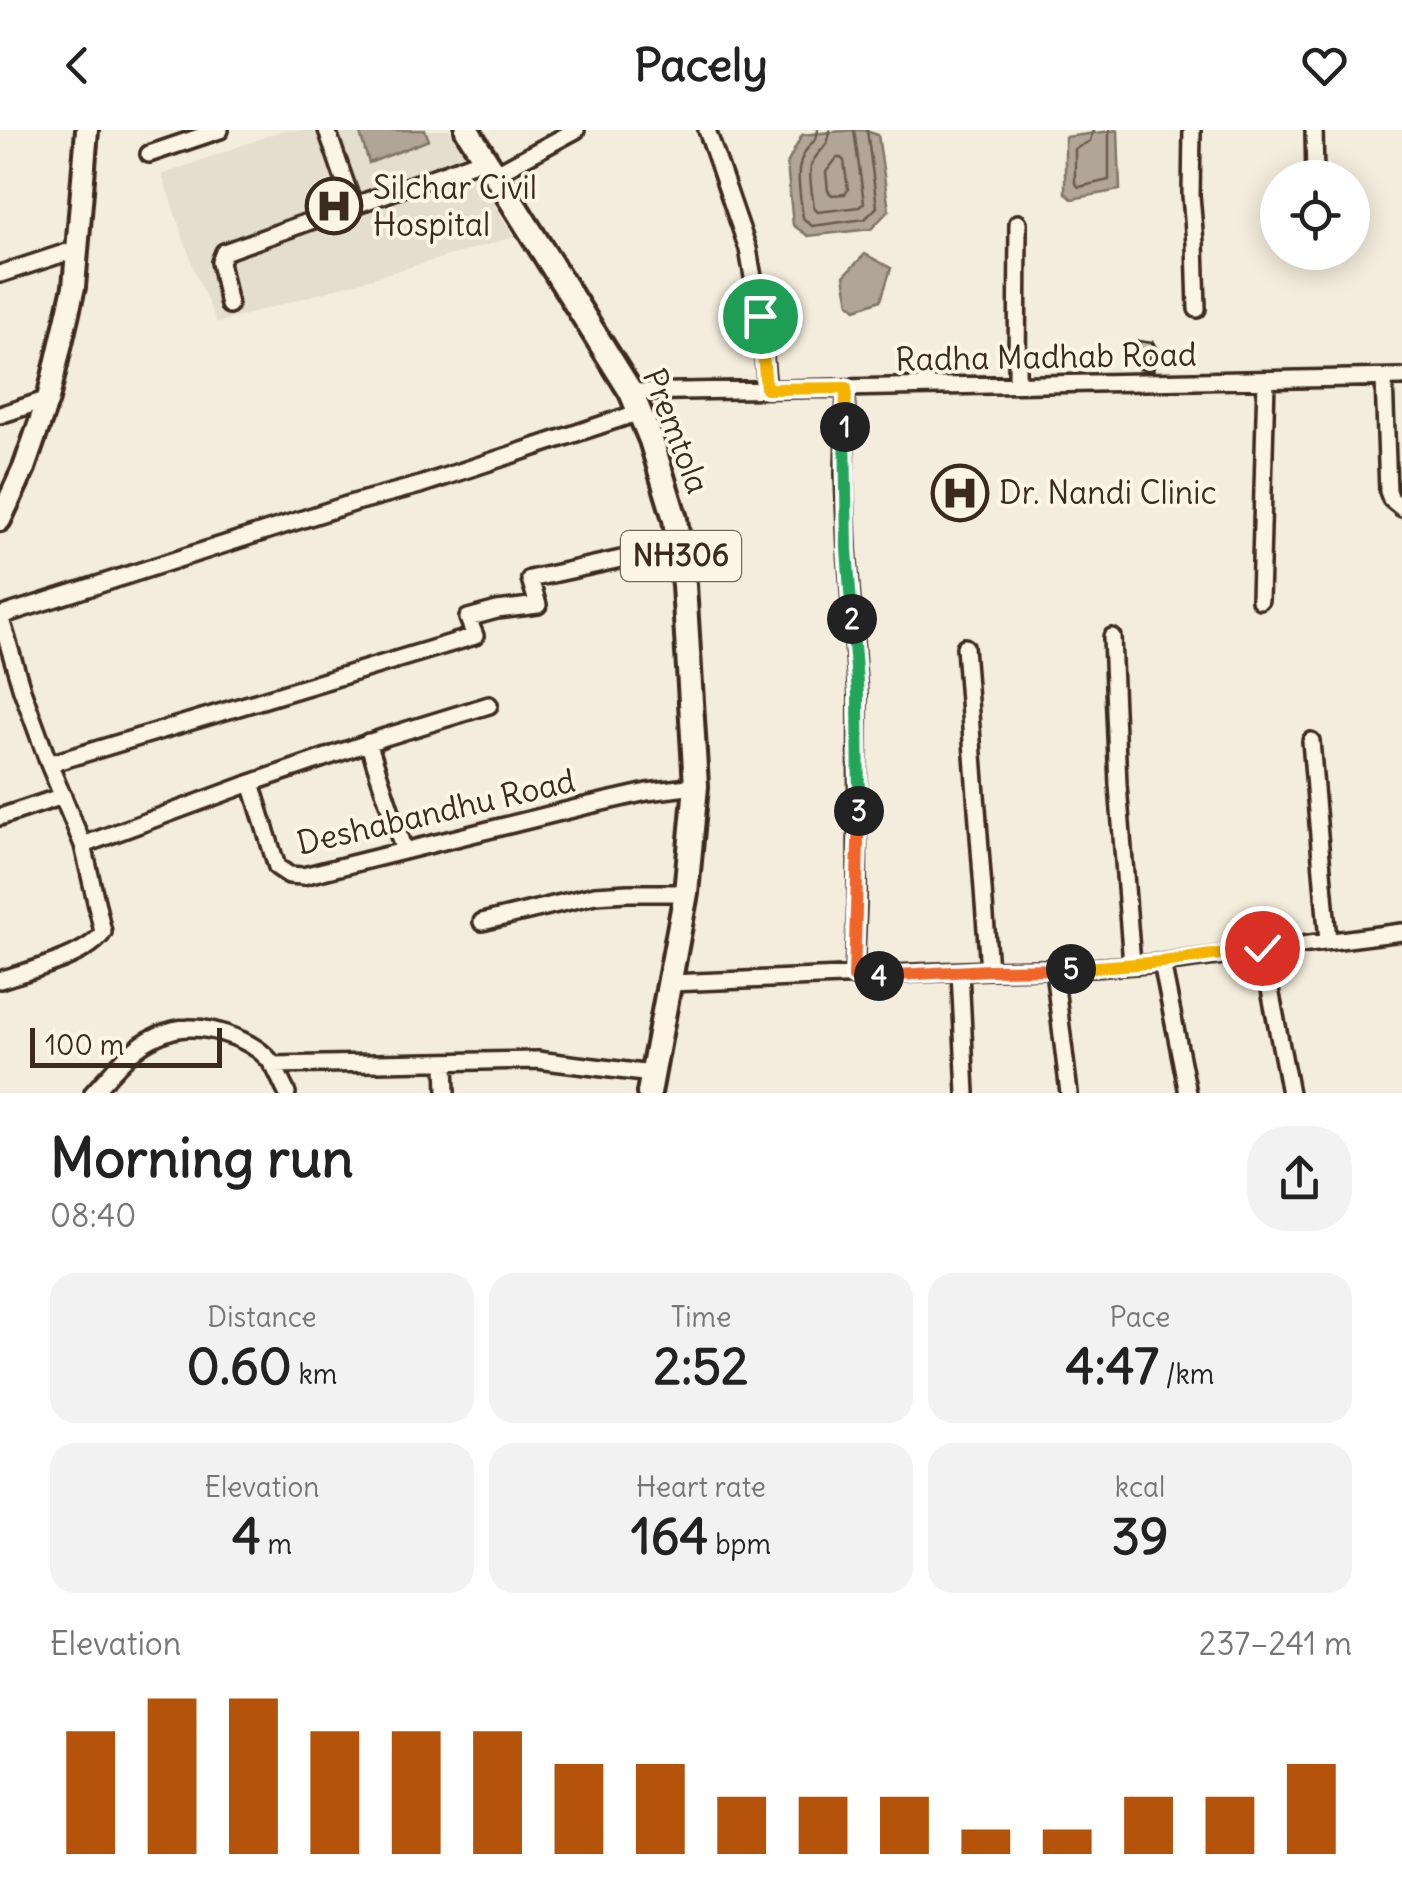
<!DOCTYPE html>
<html lang="en">
<head>
<meta charset="utf-8">
<style>
  body { margin:0; font-family:Delius,sans-serif; background:#f2f2f2; color:#222; height:100vh; display:flex; flex-direction:column; font-size:38px; white-space:nowrap }
  * { box-sizing:border-box; margin:0 }
  p { font-size:32px; color:#767676 }
  .icon { flex:none; width:55px; height:55px; fill:none; stroke:currentColor; stroke-width:2; stroke-linecap:round; stroke-linejoin:round }
  .map { position:relative; height:963px; overflow:hidden }
  .details { display:flex; flex-direction:column; background:#fff; flex:1 }
  .details>* { flex:none }
  .buttons { position:absolute; left:1260px; top:30px; display:grid; gap:20px }
  .buttons a { display:grid; place-items:center; width:110px; height:110px; border-radius:50%; background:#fff; box-shadow:0 5px 25px #0003; font-size:50px }
  .scale { position:absolute; left:30px; bottom:25px; width:192px; box-sizing:border-box; padding-left:10px; border:5px solid #3b2a1e; border-top:0; font-size:28px; line-height:35px; white-space:nowrap; color:#3b2a1e; -webkit-text-stroke:8px #fcf5e5; paint-order:stroke }
  .pin { position:absolute; display:grid; place-items:center; width:85px; height:85px; color:#fff; margin:-42px; border:5px solid #fff; border-radius:50%; box-shadow:0 2px 10px #0007 }
  .km { position:absolute; width:50px; height:50px; margin:-25px; border-radius:50%; background:#222; color:#fff; font-size:28px; line-height:50px; text-align:center }
  .round { display:grid; place-items:center; flex:none; width:105px; height:105px; border-radius:40px; background:#f2f2f2 }
  .summary { display:flex; align-items:center; justify-content:space-between; height:170px; padding:0 50px }
  h1 { font-size:55px; font-weight:700; line-height:75px }
  .figures { display:grid; grid-template-columns:repeat(3,1fr); gap:15px; height:170px; padding:10px 50px }
  .figures div { display:grid; align-content:center; border-radius:25px; background:#f2f2f2; text-align:center }
  .figures b { font-size:50px; font-weight:700 }
  .figures small { font-size:28px; font-weight:400 }
  .figures p { font-size:28px }
  .chart { height:280px; padding:20px 50px }
  .chart p { display:flex; justify-content:space-between }
  .chart svg { width:100%; height:180px; margin-top:10px; stroke:#b45309; stroke-width:6 }
  header { display:flex; justify-content:space-between; align-items:center; height:130px; padding:0 50px; background:#fff; font-size:45px; font-weight:700 }
  .map>svg:first-child { display:block }
  .built { fill:#e5ddce }
  .water { fill:#b0a596; stroke:#817466; stroke-width:2.5 }
  .lines { fill:none; stroke-linecap:round; stroke-linejoin:round }
  .shore { stroke:#6a5b4e; stroke-width:2.5 }
  .minor-casing { stroke:#3b2a1e; stroke-width:22 }
  .major-casing { stroke:#3b2a1e; stroke-width:28 }
  .highway-casing { stroke:#3b2a1e; stroke-width:30 }
  .minor { stroke:#fcf5e5; stroke-width:15 }
  .major { stroke:#fcf5e5; stroke-width:20 }
  .highway { stroke:#fcf5e5; stroke-width:22 }
  .wall { fill:#a89f92; stroke:#3b2a1e; stroke-width:2.5 }
  .shaded-wall { fill:#888277; stroke:#3b2a1e; stroke-width:2.5 }
  .building { fill:#c3b9aa; stroke:#3b2a1e; stroke-width:2.5 }
  .split-1-casing { stroke:#fff; stroke-width:20 }
  .split-2-casing { stroke:#fff; stroke-width:20 }
  .split-3-casing { stroke:#fff; stroke-width:20 }
  .split-4-casing { stroke:#fff; stroke-width:20 }
  .split-5-casing { stroke:#fff; stroke-width:20 }
  .split-6-casing { stroke:#fff; stroke-width:20 }
  .split-1 { stroke:#f5b400; stroke-width:12 }
  .split-2 { stroke:#22a559; stroke-width:12 }
  .split-3 { stroke:#22a559; stroke-width:12 }
  .split-4 { stroke:#f0652b; stroke-width:12 }
  .split-5 { stroke:#f0652b; stroke-width:12 }
  .split-6 { stroke:#f5b400; stroke-width:12 }
  .labels { text-anchor:middle; stroke-width:8; stroke-linejoin:round; paint-order:stroke }
  .shield { fill:#fcf5e5; stroke:#75675a; stroke-width:2.5 }
  .shield-label { font-size:30px; font-weight:bold; fill:#3b2a1e }
  .poi-label { font-size:32px; fill:#3b2a1e; stroke:#fcf5e5; text-anchor:start }
  .street-label { font-size:32px; fill:#3b2a1e; stroke:#fcf5e5 }
</style>
</head>
<body>
<header><svg class="icon" aria-label="back" viewBox="0 0 24 24"><path d="M15 5l-7 7 7 7"/></svg>Pacely<svg class="icon" aria-label="heart" viewBox="0 0 24 24"><path d="M12 20l-8-8c-3-5 5-10 8-4 3-6 11-1 8 4z"/></svg></header>
<div class="map">
<svg width="1402" height="963" viewBox="0 0 1402 963">
  <rect width="100%" height="100%" fill="#f4eddd"/>
  <filter id="ink" filterUnits="userSpaceOnUse"><feTurbulence type="fractalNoise" baseFrequency=".01" numOctaves="2"/><feDisplacementMap in="SourceGraphic" scale="20" xChannelSelector="R" yChannelSelector="G"/><feConvolveMatrix kernelMatrix="1 2 1 2 8 2 1 2 1" color-interpolation-filters="sRGB"/></filter>
  <g filter="url(#ink)">
    <path class="built" d="M283,0H449L514,107L217,193L196,145L162,45Z"/>
    <path class="water" d="M359,0H425L429,10L369,33Z
      M852,0H863L878,5L889,80L871,99L808,106L793,95L787,34L802,5Z
      M1118,0L1120,60L1072,69L1065,63V7Z
      M865,124L891,138L881,170L856,179L849,173L844,146Z"/>
    <g class="lines">
      <path class="shore" d="M818,0L816,9C790,31 800,58 803,88L812,96L865,89L877,77L867,0
        M830,0C829,20 816,20 811,36C808,48 813,66 814,78L818,82L859,77L864,73L854,0
        M1093,0L1090,11L1075,19V53L1079,57L1109,50V0
        M837,28H841L844,31L848,60L845,64L832,65L828,61L826,42Z"/>
      <g class="minor-casing">
        <path id="minor" d="M327,0L353,75
          M707,0L748,119L760,186L767,259
          M1192,0L1191,65L1195,113L1197,179
          M1314,0L1315,48
          M149,24L220,0
          M493,45L576,0
          M0,144L77,119
          M229,175L220,132L224,122L484,29
          M1384,248L1388,361L1391,369L1402,378
          M1017,254L1018,93
          M846,258L844,344L847,419L858,565L857,774L854,847
          M631,262L1402,247
          M0,285L48,269
          M1260,470L1266,250
          M1112,507L1118,655L1132,834
          M965,517L989,840
          M1311,611L1328,811
          M368,612L404,721
          M49,634L475,506L468,488L497,480L538,475L530,449L680,416
          M251,653L385,607L489,575
          M0,687L63,666
          M83,715L251,653L277,737L289,745L303,746L585,676L647,662L696,656
          M482,792L595,765L628,763H686
          M1262,818L1290,963
          M1162,833L1188,963
          M1054,840L1069,963
          M960,842L966,963
          M0,850C27,841 89,826 103,802L83,715L49,634L22,560L0,486L353,373L420,355L640,282
          M670,853L989,840L1092,838L1162,833L1402,802
          M445,932L446,963
          M272,935L537,930L652,944
          M93,963C105,950 117,935 131,923C145,910 169,898 188,898C215,897 257,911 273,935C278,943 282,954 287,963"/>
      </g>
      <g class="major-casing">
        <path id="major" d="M0,390L24,338L48,269L74,157L87,0"/>
      </g>
      <g class="highway-casing">
        <path id="highway" d="M467,0L631,262L651,310L675,389L684,455L696,656L686,763L649,963"/>
      </g>
      <use href="#minor" class="minor"/>
      <use href="#major" class="major"/>
      <use href="#highway" class="highway"/>
    </g>
    <path class="wall" d="M1153,213L1157,219L1153,241L1139,239L1135,233Z
      M978,355L979,373L945,375L941,369Z"/>
    <path class="shaded-wall" d="M1153,213L1157,219L1153,241L1149,235Z
      M974,349L978,355L979,373L975,367Z"/>
    <path class="building" d="M1138,211L1153,213L1149,235L1135,233Z
      M974,349L975,367L941,369L940,351Z"/>
  </g>
  <g class="lines" filter="url(#ink)">
    <g class="split-1-casing">
      <path id="split-1" d="M760,186L766,259L846,258L845,297"/>
    </g>
    <g class="split-2-casing">
      <path id="split-2" d="M845,297L847,419L852,489"/>
    </g>
    <g class="split-3-casing">
      <path id="split-3" d="M852,489L858,565L859,681"/>
    </g>
    <g class="split-4-casing">
      <path id="split-4" d="M859,681L854,847L879,846"/>
    </g>
    <g class="split-5-casing">
      <path id="split-5" d="M879,846L989,840L1071,839"/>
    </g>
    <g class="split-6-casing">
      <path id="split-6" d="M1071,839L1162,832L1262,818"/>
    </g>
    <use href="#split-1" class="split-1"/>
    <use href="#split-2" class="split-2"/>
    <use href="#split-3" class="split-3"/>
    <use href="#split-4" class="split-4"/>
    <use href="#split-5" class="split-5"/>
    <use href="#split-6" class="split-6"/>
  </g>
  <defs>
    <g id="hospital-ring" transform="scale(2.875)"><circle r="9.5" fill="#fcf5e5" stroke="#3b2a1e" stroke-width="1.5"/><path d="M-5-5h3v3.5h4V-5h3V5h-3V1.5h-4V5h-3Z" fill="#3b2a1e"/></g>
  </defs>
  <g fill-rule="evenodd">
    <use href="#hospital-ring" x="334" y="76"/>
    <use href="#hospital-ring" x="960" y="363"/>
  </g>
  <g class="labels">
    <rect class="shield" x="621" y="401" width="120" height="50" rx="8"/>
    <g class="shield-label">
      <text x="681" y="436">NH306</text>
    </g>
    <g class="poi-label">
      <text x="373" y="69">Silchar Civil<tspan x="373" dy="37">Hospital</tspan></text>
      <text x="999" y="374">Dr. Nandi Clinic</text>
    </g>
    <g class="street-label">
      <text transform="translate(1046 227) rotate(-1)" y="11">Radha Madhab Road</text>
      <text transform="translate(676 301) rotate(69)" y="11">Premtola</text>
      <text transform="translate(436 682) rotate(-13)" y="11">Deshabandhu Road</text>
    </g>
  </g>
</svg>
<div class="buttons">
<a><svg class="icon" aria-label="locate" viewBox="0 0 24 24"><circle cx="12" cy="12" r="6"/><path d="M12 2v4M12 18v4M2 12h4M18 12h4"/></svg></a>
</div>
<div class="scale">100 m</div>
<div class="pin" style="left:760px;top:186px;background:#1e9e55"><svg class="icon" aria-label="arrive" viewBox="0 0 24 24"><path d="M6 21V4h12l-3 4 3 4H6"/></svg></div>
<div class="pin" style="left:1262px;top:818px;background:#d93025"><svg class="icon" aria-label="check" viewBox="0 0 24 24"><path d="M5 12l5 5 9-10"/></svg></div>
<b class="km" style="left:845px;top:297px">1</b>
<b class="km" style="left:852px;top:489px">2</b>
<b class="km" style="left:859px;top:681px">3</b>
<b class="km" style="left:879px;top:846px">4</b>
<b class="km" style="left:1071px;top:839px">5</b>
</div>
<section class="details">
<div class="summary"><div><h1>Morning run</h1><p>08:40</p></div><a class="round"><svg class="icon" aria-label="share" viewBox="0 0 24 24"><path d="M12 15V3M7 8l5-5 5 5M5 13v7h14v-7"/></svg></a></div>
<div class="figures">
<div><p>Distance</p><b>0.60<small> km</small></b></div>
<div><p>Time</p><b>2:52</b></div>
<div><p>Pace</p><b>4:47<small> /km</small></b></div>
</div>
<div class="figures">
<div><p>Elevation</p><b>4<small> m</small></b></div>
<div><p>Heart rate</p><b>164<small> bpm</small></b></div>
<div><p>kcal</p><b>39</b></div>
</div>
<div class="chart"><p><span>Elevation</span>237–241 m</p>
<svg viewBox="0 0 160 44" preserveAspectRatio="none"><path d="M5 44V14M15 44V6M25 44V6M35 44V14M45 44V14M55 44V14M65 44V22M75 44V22M85 44V30M95 44V30M105 44V30M115 44V38M125 44V38M135 44V30M145 44V30M155 44V22"/></svg>
</div>
</section>
</body>
</html>
